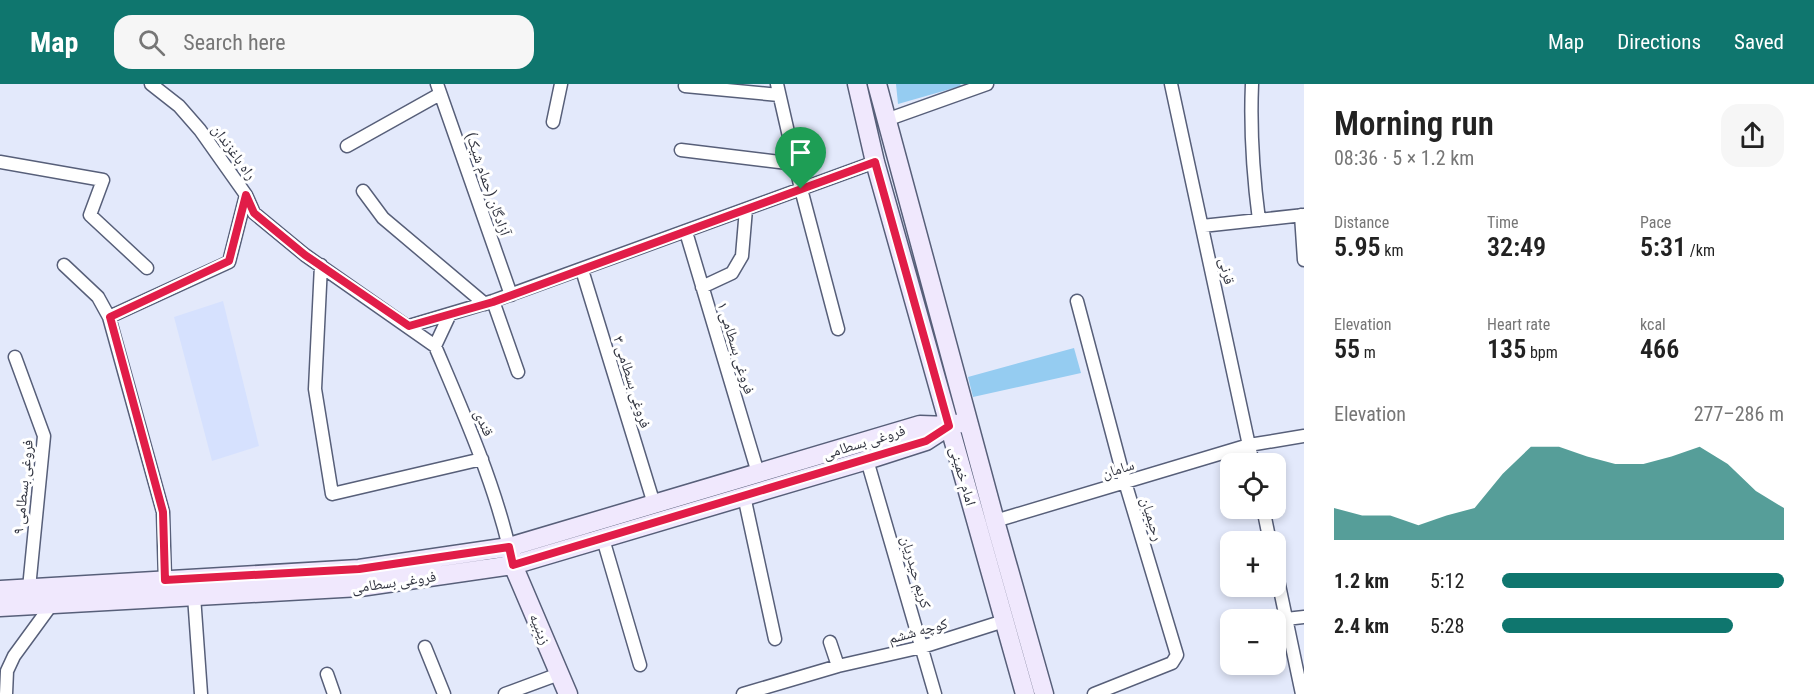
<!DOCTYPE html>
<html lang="en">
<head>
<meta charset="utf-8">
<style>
  body { margin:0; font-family:"Roboto Condensed","Noto Naskh Arabic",sans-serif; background:#f6f6f6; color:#222; height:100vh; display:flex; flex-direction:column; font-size:22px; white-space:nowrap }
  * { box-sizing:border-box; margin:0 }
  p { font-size:20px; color:#767676 }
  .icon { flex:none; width:33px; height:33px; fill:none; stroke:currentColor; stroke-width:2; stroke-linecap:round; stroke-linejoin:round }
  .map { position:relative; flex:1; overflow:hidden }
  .panel { display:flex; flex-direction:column; background:#fff; width:510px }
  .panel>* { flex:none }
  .tools { position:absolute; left:1220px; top:369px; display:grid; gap:12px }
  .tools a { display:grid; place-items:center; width:66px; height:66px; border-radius:12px; background:#fff; box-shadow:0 3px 9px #0003; font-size:30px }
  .pin { position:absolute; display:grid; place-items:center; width:51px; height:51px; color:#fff; margin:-62px -26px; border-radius:50% 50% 50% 0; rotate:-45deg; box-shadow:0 0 6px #0007 }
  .pin .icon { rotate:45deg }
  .round { display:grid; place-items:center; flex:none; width:63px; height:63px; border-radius:18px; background:#f6f6f6 }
  .summary { display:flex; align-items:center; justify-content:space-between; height:102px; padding:0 30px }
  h1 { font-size:33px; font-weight:600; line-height:45px }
  .stats { display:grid; grid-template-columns:repeat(3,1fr); gap:9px; height:102px; padding:6px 30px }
  .stats div { display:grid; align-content:center }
  .stats b { font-size:26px; font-weight:600 }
  .stats small { font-size:16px; font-weight:400 }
  .stats p { font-size:16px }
  .chart { height:168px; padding:12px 30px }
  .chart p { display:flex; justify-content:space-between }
  .chart svg { width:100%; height:108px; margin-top:6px; fill:#0f766e; opacity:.7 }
  ul { padding:0 30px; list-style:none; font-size:20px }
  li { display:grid; grid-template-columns:96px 72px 1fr; align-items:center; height:45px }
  li i { height:15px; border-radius:8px; background:#0f766e }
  header { display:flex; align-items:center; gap:36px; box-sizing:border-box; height:84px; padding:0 30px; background:#0f766e; color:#fff }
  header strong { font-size:28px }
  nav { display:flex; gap:33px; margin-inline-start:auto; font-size:21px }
  .search { width:420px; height:54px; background:#f6f6f6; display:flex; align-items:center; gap:15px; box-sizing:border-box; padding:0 21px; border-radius:18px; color:#767676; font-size:22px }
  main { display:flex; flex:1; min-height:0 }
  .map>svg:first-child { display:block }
  .built { fill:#d6e1fe }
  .building { fill:#95ccf1 }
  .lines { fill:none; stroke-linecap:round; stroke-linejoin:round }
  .street-casing { stroke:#575f79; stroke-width:15 }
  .secondary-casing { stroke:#575f79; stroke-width:21 }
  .street { stroke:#fff; stroke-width:12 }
  .secondary { stroke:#f0e8fd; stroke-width:18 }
  .route-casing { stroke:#fff; stroke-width:12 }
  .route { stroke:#e11d48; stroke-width:8 }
  .labels { text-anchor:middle; stroke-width:6; stroke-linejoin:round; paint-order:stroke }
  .street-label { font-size:15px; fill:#30333f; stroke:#fff }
</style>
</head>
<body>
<header>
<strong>Map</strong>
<div class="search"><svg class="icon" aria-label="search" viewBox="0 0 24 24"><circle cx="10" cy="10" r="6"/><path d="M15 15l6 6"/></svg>Search here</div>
<nav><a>Map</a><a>Directions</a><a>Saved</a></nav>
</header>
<main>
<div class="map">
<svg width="1304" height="610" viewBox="0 0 1304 610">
  <rect width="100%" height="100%" fill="#e3e9fb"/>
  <path class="built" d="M223,217L259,362L212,377L174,233Z"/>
  <path class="building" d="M896,0H960L961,2L898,20Z
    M1074,264L1081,289L973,313L968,293Z"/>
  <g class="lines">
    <g class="street-casing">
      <path id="street" d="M151,0L179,22L200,46L246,111L254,129L305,171L435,262
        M437,0L511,211
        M777,0L801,105L838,245
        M1171,0L1253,380
        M1252,0C1250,46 1253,90 1259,136
        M685,2L779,11
        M886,36L987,0
        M553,38L561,0
        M347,62L440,10
        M681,66L796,80
        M0,78L103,96L90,131L147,184
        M363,107L383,134L485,220
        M1301,131L1304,176
        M1202,142L1304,131
        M686,148L758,389
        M64,181L98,213L109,233L163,428L165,496
        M321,181L315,305L332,410L482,375
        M582,186L654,420
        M702,203L732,189L742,172L746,125
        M493,217L518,288
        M1077,217L1125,398L1177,571L1172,579L1094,610
        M450,230L435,262C463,328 492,393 509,463
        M109,233L229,178L246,111
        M409,242L493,217L875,78
        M15,273L44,352L29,504
        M867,376L935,610
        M744,412L775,555
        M1263,424L1270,458
        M995,437L1249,361L1304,352
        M603,455L640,581
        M1275,482L1302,610
        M194,512L201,610
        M1286,535L1304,533
        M830,558L838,582
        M425,563L444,610
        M327,590L334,610
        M6,610L7,587L14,572L52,520
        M505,610L559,590
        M743,610L838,582L922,563L1004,537"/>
    </g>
    <g class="secondary-casing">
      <path id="secondary" d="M857,0L875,78L1025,610
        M877,0L995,437L1044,610
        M511,470L513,481L568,610
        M0,506L359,485L509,463L920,341L949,342L968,337
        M0,523L360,503L513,481L867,376L926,357L949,342"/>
    </g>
    <use href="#street" class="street"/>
    <use href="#secondary" class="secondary"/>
  </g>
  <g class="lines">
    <g class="route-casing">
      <path id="route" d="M875,78L949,342L926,357L513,481L509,463L359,485L165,496L163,428L110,233L229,177L246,111L254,129L305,171L409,242L493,218Z"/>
    </g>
    <use href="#route" class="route"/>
  </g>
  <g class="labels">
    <g class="street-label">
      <text transform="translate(234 68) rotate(54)" y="5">راه باغزندان</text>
      <text transform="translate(488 100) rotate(71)" y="5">آزادگان (حمام شیک)</text>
      <text transform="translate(1227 187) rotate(78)" y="5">قرنی</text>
      <text transform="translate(736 264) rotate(73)" y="5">فروغی بسطامی ۱</text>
      <text transform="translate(632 298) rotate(73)" y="5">فروغی بسطامی ۳</text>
      <text transform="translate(484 339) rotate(67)" y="5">قندی</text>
      <text transform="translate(864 358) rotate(-17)" y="5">فروغی بسطامی</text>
      <text transform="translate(1118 385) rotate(-17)" y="5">سامان</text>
      <text transform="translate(963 392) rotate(74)" y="5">امام خمینی</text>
      <text transform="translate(23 403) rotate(-84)" y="5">فروغی بسطامی ۹</text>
      <text transform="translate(1152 435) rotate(73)" y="5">رحیمیان</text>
      <text transform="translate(916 488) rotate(74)" y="5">کریم حیدریان</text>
      <text transform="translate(394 498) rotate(-8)" y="5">فروغی بسطامی</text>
      <text transform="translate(540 545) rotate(67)" y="5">زینبیه</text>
      <text transform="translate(918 547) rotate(-15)" y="5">کوچه ششم</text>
    </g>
  </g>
</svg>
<div class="tools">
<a><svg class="icon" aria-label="locate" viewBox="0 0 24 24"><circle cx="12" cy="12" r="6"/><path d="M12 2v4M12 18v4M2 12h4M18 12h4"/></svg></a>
<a>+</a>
<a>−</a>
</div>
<div class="pin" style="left:801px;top:105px;background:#1e9e55"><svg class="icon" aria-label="arrive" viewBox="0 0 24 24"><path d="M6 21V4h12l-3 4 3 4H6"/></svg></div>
</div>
<section class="panel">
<div class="summary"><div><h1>Morning run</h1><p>08:36 · 5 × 1.2 km</p></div><a class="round"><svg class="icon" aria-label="share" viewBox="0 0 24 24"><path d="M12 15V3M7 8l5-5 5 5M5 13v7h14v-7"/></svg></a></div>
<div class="stats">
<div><p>Distance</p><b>5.95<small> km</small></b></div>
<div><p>Time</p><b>32:49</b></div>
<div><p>Pace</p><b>5:31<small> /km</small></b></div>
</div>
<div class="stats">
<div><p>Elevation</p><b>55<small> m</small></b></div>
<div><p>Heart rate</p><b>135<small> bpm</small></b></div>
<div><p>kcal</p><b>466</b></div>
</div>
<div class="chart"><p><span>Elevation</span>277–286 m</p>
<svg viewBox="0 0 160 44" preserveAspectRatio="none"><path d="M0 44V31L10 34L20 34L30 38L40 34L50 31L60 17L70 6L80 6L90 10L100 13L110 13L120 10L130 6L140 13L150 24L160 31V44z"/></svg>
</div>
<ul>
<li><b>1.2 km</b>5:12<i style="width:100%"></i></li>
<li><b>2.4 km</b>5:28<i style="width:82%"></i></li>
</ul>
</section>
</main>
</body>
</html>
